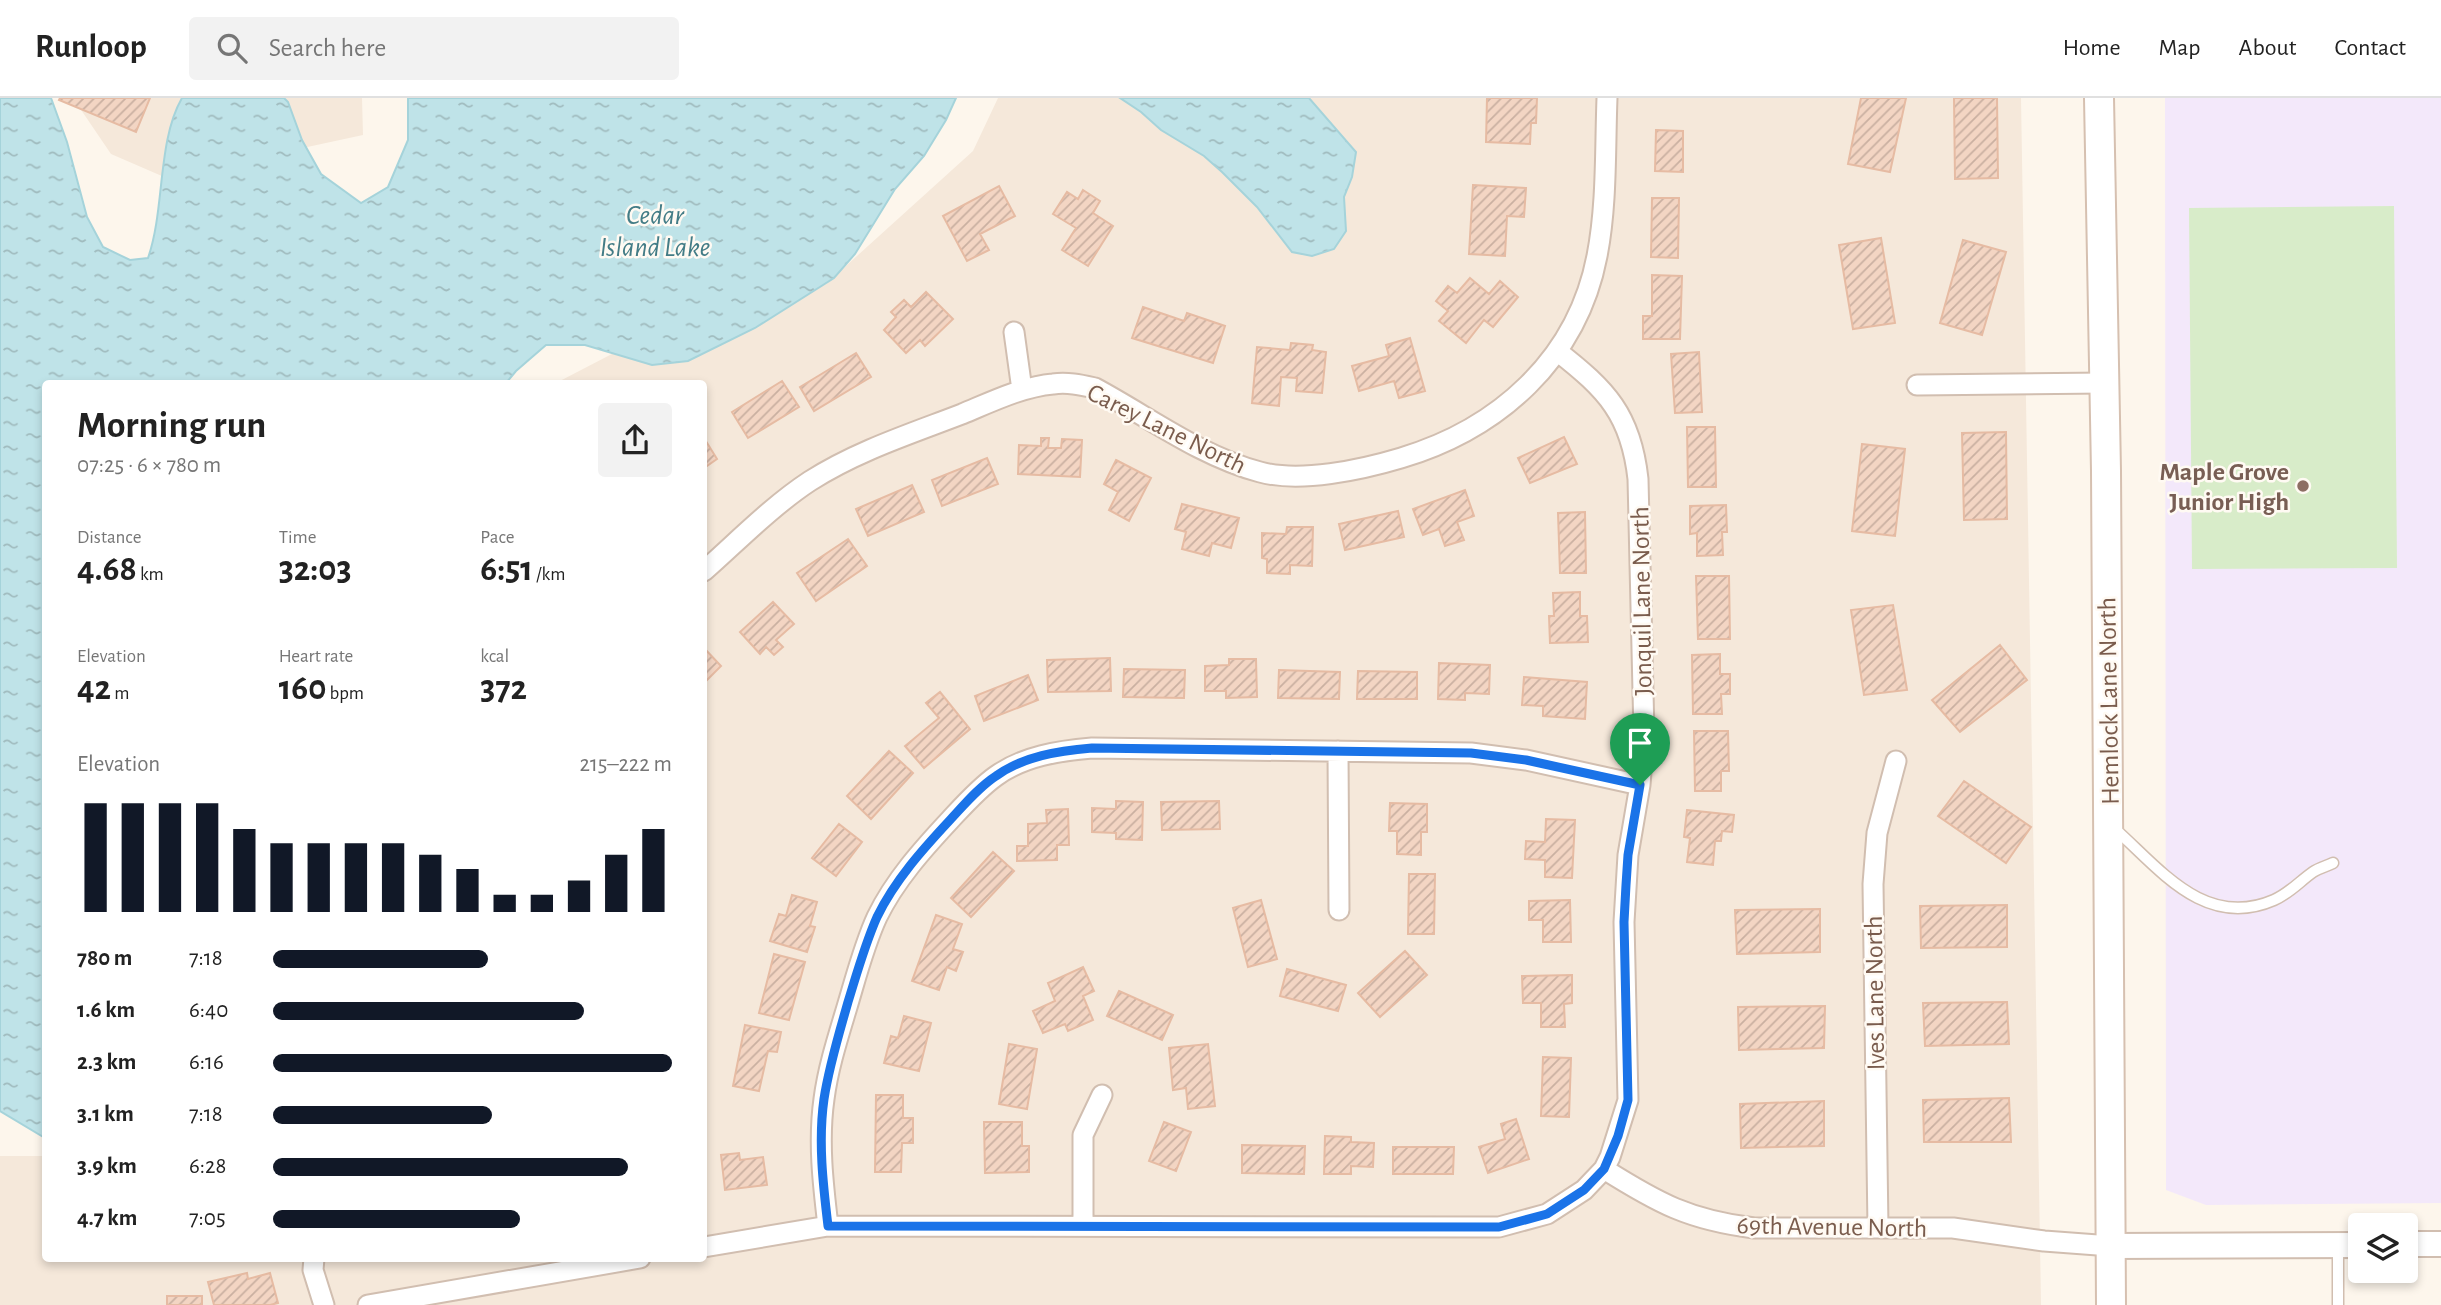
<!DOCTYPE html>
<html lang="en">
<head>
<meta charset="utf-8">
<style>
  body { margin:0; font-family:"Alegreya Sans",sans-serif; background:#f2f2f2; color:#222; height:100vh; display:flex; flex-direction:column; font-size:26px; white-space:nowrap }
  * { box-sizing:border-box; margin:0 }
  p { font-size:23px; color:#767676 }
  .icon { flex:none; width:38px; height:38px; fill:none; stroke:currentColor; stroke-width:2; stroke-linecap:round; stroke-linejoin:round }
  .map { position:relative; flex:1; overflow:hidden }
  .panel { position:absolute; left:42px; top:282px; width:665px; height:882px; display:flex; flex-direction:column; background:#fff; border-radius:7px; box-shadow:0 4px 10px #0003 }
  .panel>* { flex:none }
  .tools { position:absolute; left:2348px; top:1115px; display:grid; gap:14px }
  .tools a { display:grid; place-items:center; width:70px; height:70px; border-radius:7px; background:#fff; box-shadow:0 4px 10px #0003; font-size:35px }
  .pin { position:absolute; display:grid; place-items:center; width:60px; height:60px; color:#fff; margin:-72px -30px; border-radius:50% 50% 50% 0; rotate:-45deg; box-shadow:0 0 7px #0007 }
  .pin .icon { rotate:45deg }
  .round { display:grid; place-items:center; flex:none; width:74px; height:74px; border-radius:7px; background:#f2f2f2 }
  .summary { display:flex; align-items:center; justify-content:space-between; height:119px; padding:0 35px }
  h1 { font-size:38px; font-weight:700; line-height:52px }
  .figures { display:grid; grid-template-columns:repeat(3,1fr); gap:10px; height:119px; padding:7px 35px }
  .figures div { display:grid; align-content:center }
  .figures b { font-size:35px; font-weight:700 }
  .figures small { font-size:19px; font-weight:400 }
  .figures p { font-size:19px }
  .chart { height:196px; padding:14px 35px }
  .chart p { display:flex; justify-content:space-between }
  .chart svg { width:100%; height:126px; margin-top:7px; stroke:#111827; stroke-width:6 }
  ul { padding:0 35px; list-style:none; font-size:23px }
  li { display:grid; grid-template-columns:112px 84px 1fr; align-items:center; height:52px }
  li i { height:18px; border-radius:9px; background:#111827 }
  header { display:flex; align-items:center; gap:42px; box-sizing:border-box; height:98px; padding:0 35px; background:#fff; border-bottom:2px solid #e0e0e0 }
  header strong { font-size:33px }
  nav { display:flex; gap:38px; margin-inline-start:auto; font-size:24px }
  .search { width:490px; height:63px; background:#f2f2f2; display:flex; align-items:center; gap:18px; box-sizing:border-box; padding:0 24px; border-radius:7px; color:#767676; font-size:26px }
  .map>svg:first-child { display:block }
  .residential { fill:#f5e8da }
  .education { fill:#f3e8fa }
  .garden { fill:#d8ecc9 }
  .water { fill:url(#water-ripples); stroke:#a5d3da; stroke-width:2 }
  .building { fill:url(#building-hatch); stroke:#e6bba3; stroke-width:2 }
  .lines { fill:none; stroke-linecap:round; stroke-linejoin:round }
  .service-casing { stroke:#d1beb0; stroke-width:13 }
  .minor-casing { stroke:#d1beb0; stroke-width:23 }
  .tertiary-casing { stroke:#d1beb0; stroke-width:28 }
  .secondary-casing { stroke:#d6c0b0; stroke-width:32 }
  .service { stroke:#fff; stroke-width:10 }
  .minor { stroke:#fff; stroke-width:19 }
  .tertiary { stroke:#fff; stroke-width:24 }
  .secondary { stroke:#fff; stroke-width:28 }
  .route-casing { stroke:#fff; stroke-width:14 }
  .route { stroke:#1a73e8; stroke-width:9 }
  .education-dot { fill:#8d6e63; stroke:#fffaf3; stroke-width:2.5 }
  .labels { text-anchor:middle; stroke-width:5; stroke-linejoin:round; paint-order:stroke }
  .street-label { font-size:26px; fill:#7a5c4d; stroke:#fffaf3 }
  .education-label { font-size:26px; font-weight:bold; fill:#785e54; stroke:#fffaf3; text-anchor:end }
  .water-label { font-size:28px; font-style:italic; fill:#437c86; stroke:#fffaf3 }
</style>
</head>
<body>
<header>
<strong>Runloop</strong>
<div class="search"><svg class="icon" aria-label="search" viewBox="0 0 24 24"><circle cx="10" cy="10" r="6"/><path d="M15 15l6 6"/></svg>Search here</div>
<nav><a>Home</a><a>Map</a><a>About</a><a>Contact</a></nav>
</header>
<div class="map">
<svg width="2441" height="1207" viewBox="0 0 2441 1207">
  <defs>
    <pattern id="water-ripples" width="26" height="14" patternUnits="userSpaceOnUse" patternTransform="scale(1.75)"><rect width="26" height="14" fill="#bfe3e8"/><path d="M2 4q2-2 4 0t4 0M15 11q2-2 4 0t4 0" fill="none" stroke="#a0bbbe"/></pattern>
    <pattern id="building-hatch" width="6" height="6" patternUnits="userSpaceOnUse" patternTransform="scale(1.75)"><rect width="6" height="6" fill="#f3d5c3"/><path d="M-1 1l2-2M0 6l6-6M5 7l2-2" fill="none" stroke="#cab0a1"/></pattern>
  </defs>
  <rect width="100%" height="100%" fill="#fdf6ec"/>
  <path class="residential" d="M73,0H362L363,37L261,59L178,85L111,56Z
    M998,0H2021L2041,1207H0V1058H45L46,1160H704V285H556L635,244L737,225L826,186L973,53Z"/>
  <path class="education" d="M2165,0H2441V1105L2206,1107L2166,1092Z"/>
  <path class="garden" d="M2394,108L2397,470L2192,471L2189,110Z"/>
  <path class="water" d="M0,0H51L67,44L87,119L103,149L130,162L148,160C165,112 157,43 182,0H284L288,4L302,42L321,76L361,105L388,89L408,42V0H956L946,22L924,58L895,91L855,156L834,180L755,230L688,263L652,267L585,247H546L516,273L506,285H46L45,1040L0,1013Z
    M1120,0H1309L1356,54L1352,79L1344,99L1346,133L1334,151L1312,158L1292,154L1257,109L1222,74L1204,58L1161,32L1141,14Z"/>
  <path class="building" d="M60,0H150L136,34L59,2Z
    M1487,0H1537L1536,25H1531L1530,46L1486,44Z
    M1861,0H1906L1890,74L1848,66Z
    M1954,0H1997L1998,80L1955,81Z
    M1656,32L1683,33V74L1655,73Z
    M1473,87L1526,90L1524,119L1507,118L1505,158L1469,156Z
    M999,88L1015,118L980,136L989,152L967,163L943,118Z
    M1083,92L1100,103L1093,115L1113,128L1088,168L1062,152L1076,130L1053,116L1067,94L1078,101Z
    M1652,100H1679L1678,160L1651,159Z
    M1881,140L1895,225L1853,231L1839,147Z
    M1963,142L2006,154L1982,237L1940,225Z
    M1652,177L1682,178L1680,241H1643V218H1652Z
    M1470,180L1489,196L1500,183L1518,199L1493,229L1484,222L1466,245L1439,223L1448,213L1436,203L1448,188L1457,195Z
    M926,194L953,221L925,248L920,242L906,255L884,232L896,219L891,214L904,202L911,209Z
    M1143,209L1184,223L1187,215L1225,228L1213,265L1132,240Z
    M1410,240L1425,293L1399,300L1394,283L1359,293L1352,268L1389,258L1386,247Z
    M1291,245L1313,247L1312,252L1326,254L1322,295L1296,293L1297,280L1281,279L1279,308L1252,305L1257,249L1290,252Z
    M1699,254L1702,314L1675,315L1671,256Z
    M856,255L871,279L814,313L800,289Z
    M782,283L799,309L748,340L732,314Z
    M1687,329H1715L1716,389H1688Z
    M2006,334L2007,421L1964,422L1962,335Z
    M1564,339L1577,366L1530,385L1518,360Z
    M704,340L717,361L704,370Z
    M1041,340H1049L1048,350H1061L1062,341L1082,342L1080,379L1018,376L1019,347L1041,348Z
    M1862,346L1905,351L1895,438L1852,433Z
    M987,360L998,386L942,408L932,382Z
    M1116,362L1151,380L1129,423L1109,412L1118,394L1104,386Z
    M912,387L924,414L868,438L856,411Z
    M1465,392L1474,418L1457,424L1464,442L1445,448L1439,431L1423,437L1413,411Z
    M1182,406L1239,420L1231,450L1212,445L1209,458L1182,451L1186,434L1175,431Z
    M1726,407L1727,434H1722L1723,457L1697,458V435L1690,436V408Z
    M1398,413L1404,439L1345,452L1339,426Z
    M1585,414L1586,475H1560L1558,415Z
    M1287,429H1313L1312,468L1290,467V476L1267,475V461L1262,460V435L1286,436Z
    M848,441L867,468L816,503L797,475Z
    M1696,478H1729L1730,541H1698Z
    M1580,494V518H1587L1588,544L1550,545L1549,518H1554L1553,495Z
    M773,504L794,526L776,542L783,549L774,557L766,549L760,556L740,534Z
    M1893,507L1907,592L1864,597L1851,512Z
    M2000,547L2027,582L1960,634L1932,602Z
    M704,550L721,568L704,585Z
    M1720,556V576H1730V596H1721L1722,616H1693L1692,557Z
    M1110,560L1111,593L1048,594L1047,562Z
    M1229,561H1256L1257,599L1226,600V593H1205V568L1229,567Z
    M1439,565L1490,567L1489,596L1465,595V602L1438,601Z
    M1124,571L1185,572L1184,600L1123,599Z
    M1279,572L1340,574L1339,601L1278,600Z
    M1358,573L1417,574V601H1357Z
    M1028,577L1038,602L984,623L975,598Z
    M1524,579L1587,584L1585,621L1543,618V608L1522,607Z
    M940,594L970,631L924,670L905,648L939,620L926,605Z
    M1694,633H1728L1729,673H1721V693H1695Z
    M889,653L913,675L871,721L847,698Z
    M1964,683L2031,729L2006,765L1938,718Z
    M1116,703L1143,704L1142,742L1116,741V735L1092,734V710L1116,711Z
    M1219,703L1220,731L1162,732L1161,704Z
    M1390,705L1427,706V734H1421V757L1397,756V733H1389Z
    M1068,711L1069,747H1057V762L1017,763V748H1028V726L1047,725L1046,712Z
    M1687,712L1734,717L1732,734L1722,733L1721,743H1715L1713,767L1687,764L1690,740L1684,739Z
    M1546,721L1575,722L1572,780L1545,779V762L1525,761L1526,743L1545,744Z
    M839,726L862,744L836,778L812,760Z
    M993,754L1014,773L971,819L951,800Z
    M1409,776H1435L1434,836H1408Z
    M792,797L817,804L810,828L815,829L807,854L770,843L779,816L786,818Z
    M1261,802L1277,861L1248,869L1233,810Z
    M1570,802L1571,844H1543V822H1529V803Z
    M2007,807V849L1921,850L1920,808Z
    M1820,811V854L1737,856L1735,812Z
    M936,817L962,826L953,851L963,854L956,873L947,869L939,892L912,883Z
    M1405,853L1427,877L1380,919L1358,895Z
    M774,856L805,864L789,922L759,915Z
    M1083,869L1094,893L1083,898L1093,922L1068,933L1065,926L1043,935L1033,913L1055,903L1048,885Z
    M1287,871L1346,887L1338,913L1280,898Z
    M1572,877V905L1564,906L1565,929H1541V905H1523L1522,878Z
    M1119,893L1173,917L1162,942L1107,918Z
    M2007,904L2009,946L1925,948L1923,905Z
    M1825,908L1824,950L1739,952L1738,909Z
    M904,918L931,925L919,973L884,965L891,938L898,940Z
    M745,927L781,934L777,954L768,953L759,993L733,988Z
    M1009,946L1037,951L1027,1011L999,1006Z
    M1208,946L1215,1008L1188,1011L1186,990L1173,992L1169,950Z
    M1543,959L1571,960L1569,1019L1541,1018Z
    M876,997H903V1020H913V1045H902L901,1074H875Z
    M2009,1000L2011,1044H1924L1923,1002Z
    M1824,1003V1048L1741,1050L1740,1006Z
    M1516,1021L1529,1061L1488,1075L1479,1049L1505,1041L1501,1026Z
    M984,1024H1022V1048H1029V1074L985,1075Z
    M1164,1024L1191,1034L1176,1073L1149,1063Z
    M1325,1038L1351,1039V1044L1374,1045L1373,1069L1351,1068V1076H1324Z
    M1242,1047L1305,1048L1304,1076L1242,1075Z
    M1393,1049H1454L1453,1076H1393Z
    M739,1055L740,1062L763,1059L767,1087L725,1092L721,1057Z
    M247,1175L248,1181L270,1175L278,1205L270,1207H214L208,1184Z
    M167,1198H202V1207H167Z"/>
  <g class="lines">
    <g class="service-casing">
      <path id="service" d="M2115,731C2160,771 2205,832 2274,802C2290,795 2300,783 2313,774C2319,770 2327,768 2333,765
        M2338,1148V1207"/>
    </g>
    <g class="minor-casing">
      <path id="minor" d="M1014,234L1022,292
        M1917,287L2104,285
        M704,473C738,443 772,408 810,383C857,353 910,336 962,316C991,304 1021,289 1053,286C1068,284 1081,287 1095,290C1149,319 1200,358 1260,374C1300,385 1361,372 1401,360C1498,331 1577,262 1597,158C1607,107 1605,52 1607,0
        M1338,653L1339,812
        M1604,1071C1658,1105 1689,1122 1754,1130H1953L2044,1143L2111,1148
        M1083,1127V1037L1102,997
        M828,1128C823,1086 818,1043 824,1001C828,970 838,939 847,909C856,879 864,847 877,819C895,782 923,751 950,722C964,707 979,690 996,678C1024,658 1058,653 1092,650L1471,655L1526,662L1640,687
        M1878,1130L1873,786L1877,735L1896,663
        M704,1149L828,1128L1499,1129L1547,1116L1584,1092L1604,1071L1610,1059L1628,1002L1624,824L1628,757L1640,687L1644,636L1638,381C1631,317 1607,292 1557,253
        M314,1160L313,1172L324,1207
        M368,1207L640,1160"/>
    </g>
    <g class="tertiary-casing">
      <path id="tertiary" d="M2406,1146H2441
        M2111,1148L2361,1147"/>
    </g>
    <g class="secondary-casing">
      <path id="secondary" d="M2099,0L2106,373L2111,1207"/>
    </g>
    <use href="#service" class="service"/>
    <use href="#minor" class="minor"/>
    <use href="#tertiary" class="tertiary"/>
    <use href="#secondary" class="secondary"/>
  </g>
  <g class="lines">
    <g class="route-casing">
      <path id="route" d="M1092,650L1471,655L1526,662L1640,687L1628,757L1626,787L1624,824L1628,1002L1618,1038L1604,1071L1584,1092L1547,1116L1499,1129L828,1128C823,1086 818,1043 824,1001C829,968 839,936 848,904C857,875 865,846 877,819C895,782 923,751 950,722C964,707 979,689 996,678C1024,658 1058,653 1092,650Z"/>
    </g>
    <use href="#route" class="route"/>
  </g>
  <circle class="education-dot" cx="2303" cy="388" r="7"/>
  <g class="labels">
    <g class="street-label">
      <text transform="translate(1167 330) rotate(26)" y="9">Carey Lane North</text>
      <text transform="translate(1641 503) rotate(-91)" y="9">Jonquil Lane North</text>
      <text transform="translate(2108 603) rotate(-91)" y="9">Hemlock Lane North</text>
      <text transform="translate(1874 895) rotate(-91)" y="9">Ives Lane North</text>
      <text transform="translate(1832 1128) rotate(1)" y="9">69th Avenue North</text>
    </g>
    <g class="education-label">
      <text x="2289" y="382">Maple Grove<tspan x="2289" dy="30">Junior High</tspan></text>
    </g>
    <g class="water-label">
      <text x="655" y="126">Cedar<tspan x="655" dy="32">Island Lake</tspan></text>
    </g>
  </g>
</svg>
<div class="tools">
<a><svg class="icon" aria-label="layers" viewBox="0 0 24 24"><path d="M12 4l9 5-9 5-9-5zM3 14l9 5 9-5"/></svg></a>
</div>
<div class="pin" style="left:1640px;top:687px;background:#1e9e55"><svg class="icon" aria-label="arrive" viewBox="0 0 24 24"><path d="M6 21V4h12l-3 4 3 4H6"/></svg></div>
<section class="panel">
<div class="summary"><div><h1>Morning run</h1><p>07:25 · 6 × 780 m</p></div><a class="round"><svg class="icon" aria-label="share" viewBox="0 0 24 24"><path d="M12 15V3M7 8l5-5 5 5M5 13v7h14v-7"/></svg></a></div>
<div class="figures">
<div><p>Distance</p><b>4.68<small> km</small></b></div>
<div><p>Time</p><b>32:03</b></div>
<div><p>Pace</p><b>6:51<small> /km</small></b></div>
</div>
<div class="figures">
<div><p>Elevation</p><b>42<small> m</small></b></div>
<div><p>Heart rate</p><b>160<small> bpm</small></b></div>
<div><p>kcal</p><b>372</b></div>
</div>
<div class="chart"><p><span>Elevation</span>215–222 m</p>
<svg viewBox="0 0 160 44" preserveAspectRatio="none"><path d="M5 44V6M15 44V6M25 44V6M35 44V6M45 44V15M55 44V20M65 44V20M75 44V20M85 44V20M95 44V24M105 44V29M115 44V38M125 44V38M135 44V33M145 44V24M155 44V15"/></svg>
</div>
<ul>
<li><b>780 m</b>7:18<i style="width:54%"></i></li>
<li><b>1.6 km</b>6:40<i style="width:78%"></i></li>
<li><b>2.3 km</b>6:16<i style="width:100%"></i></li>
<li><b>3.1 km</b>7:18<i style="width:55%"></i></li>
<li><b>3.9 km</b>6:28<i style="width:89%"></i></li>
<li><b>4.7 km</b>7:05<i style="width:62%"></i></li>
</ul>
</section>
</div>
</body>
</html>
